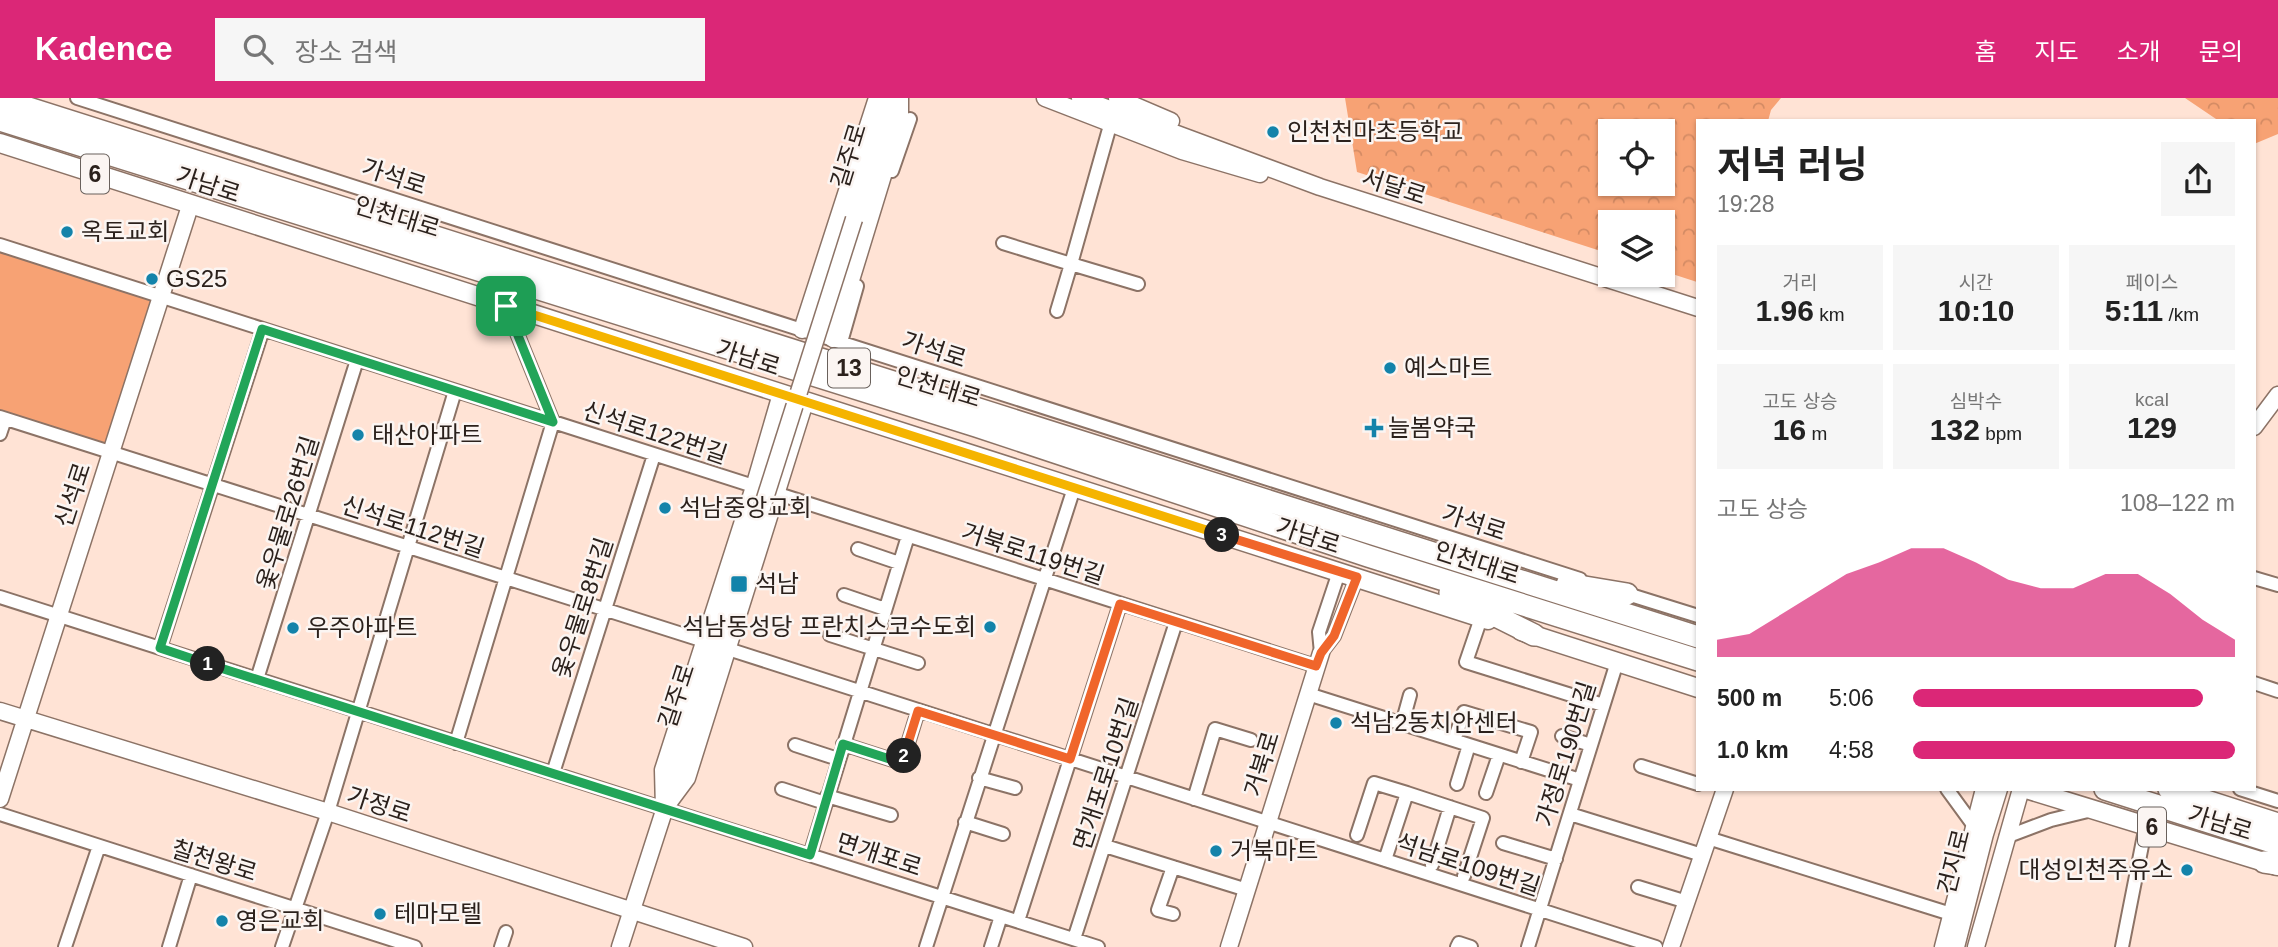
<!DOCTYPE html>
<html lang="ko">
<head>
<meta charset="utf-8">
<style>
  body { margin:0; font-family:Arial,"Noto Sans KR",sans-serif; background:#f6f6f6; color:#222; height:100vh; display:flex; flex-direction:column; font-size:26px; white-space:nowrap }
  * { box-sizing:border-box; margin:0 }
  p { font-size:23px; color:#767676 }
  .icon { flex:none; width:38px; height:38px; fill:none; stroke:currentColor; stroke-width:2; stroke-linecap:round; stroke-linejoin:round }
  .map { position:relative; flex:1; overflow:hidden }
  .side { position:absolute; left:1696px; top:21px; width:560px; height:672px; display:flex; flex-direction:column; background:#fff; border-radius:0px; box-shadow:0 2px 5px #0004 }
  .side>* { flex:none }
  .fabs { position:absolute; left:1598px; top:21px; display:grid; gap:14px }
  .fabs a { display:grid; place-items:center; width:77px; height:77px; border-radius:0px; background:#fff; box-shadow:0 2px 5px #0004; font-size:35px }
  .pin { position:absolute; display:grid; place-items:center; width:60px; height:60px; color:#fff; margin:-30px; border-radius:14px; box-shadow:0 4px 10px #0006 }
  .km { position:absolute; width:35px; height:35px; margin:-18px; border-radius:50%; background:#222; color:#fff; font-size:19px; line-height:35px; text-align:center }
  .round { display:grid; place-items:center; flex:none; width:74px; height:74px; border-radius:0px; background:#f6f6f6 }
  .summary { display:flex; align-items:center; justify-content:space-between; height:119px; padding:0 21px }
  h1 { font-size:38px; font-weight:700; line-height:52px }
  .metrics { display:grid; grid-template-columns:repeat(3,1fr); gap:10px; height:119px; padding:7px 21px }
  .metrics div { display:grid; align-content:center; border-radius:0px; background:#f6f6f6; text-align:center }
  .metrics b { font-size:30px; font-weight:700 }
  .metrics small { font-size:19px; font-weight:400 }
  .metrics p { font-size:19px }
  .chart { height:196px; padding:14px 21px }
  .chart p { display:flex; justify-content:space-between }
  .chart svg { width:100%; height:126px; margin-top:7px; fill:#db2777; opacity:.7 }
  ul { padding:0 21px; list-style:none; font-size:23px }
  li { display:grid; grid-template-columns:112px 84px 1fr; align-items:center; height:52px }
  li i { height:18px; border-radius:9px; background:#db2777 }
  header { display:flex; align-items:center; gap:42px; box-sizing:border-box; height:98px; padding:0 35px; background:#db2777; color:#fff }
  header strong { font-size:33px }
  nav { display:flex; gap:38px; margin-inline-start:auto; font-size:24px }
  .search { width:490px; height:63px; background:#f6f6f6; display:flex; align-items:center; gap:18px; box-sizing:border-box; padding:0 24px; border-radius:0px; color:#767676; font-size:26px }
  .map>svg:first-child { display:block }
  .forest { fill:url(#forest-crowns); fill-rule:evenodd }
  .park { fill:#f7a274 }
  .lines { fill:none; stroke-linecap:round; stroke-linejoin:round }
  .street-casing { stroke:#8c7366; stroke-width:16 }
  .secondary-casing { stroke:#8c7366; stroke-width:19 }
  .primary-casing { stroke:#8c7366; stroke-width:21 }
  .highway-casing { stroke:#8c7366; stroke-width:24 }
  .street { stroke:#fff; stroke-width:12 }
  .secondary { stroke:#fff; stroke-width:16 }
  .primary { stroke:#fff; stroke-width:18 }
  .highway { stroke:#fff; stroke-width:21 }
  .secondary-bridge-casing { stroke:#8c7366; stroke-width:19; stroke-linecap:butt }
  .secondary-bridge { stroke:#fff; stroke-width:16 }
  .split-1-casing { stroke:#fff; stroke-width:14 }
  .split-2-casing { stroke:#fff; stroke-width:14 }
  .split-3-casing { stroke:#fff; stroke-width:14 }
  .split-4-casing { stroke:#fff; stroke-width:14 }
  .split-1 { stroke:#22a559; stroke-width:9 }
  .split-2 { stroke:#22a559; stroke-width:9 }
  .split-3 { stroke:#f0652b; stroke-width:9 }
  .split-4 { stroke:#f5b400; stroke-width:9 }
  .poi-dot { fill:#1383aa; stroke:#fbf5f2; stroke-width:2.5 }
  .labels { text-anchor:middle; stroke-width:5; stroke-linejoin:round; paint-order:stroke }
  .shield { fill:#fbf5f2; stroke:#69615c; stroke-width:2 }
  .shield-label { font-size:23px; font-weight:bold; fill:#2b211c }
  .poi-label { font-size:24px; fill:#2b211c; stroke:#fbf5f2; text-anchor:start }
  .street-label { font-size:24px; fill:#2b211c; stroke:#fbf5f2 }
</style>
</head>
<body>
<header>
<strong>Kadence</strong>
<div class="search"><svg class="icon" aria-label="search" viewBox="0 0 24 24"><circle cx="10" cy="10" r="6"/><path d="M15 15l6 6"/></svg>장소 검색</div>
<nav><a>홈</a><a>지도</a><a>소개</a><a>문의</a></nav>
</header>
<div class="map">
<svg width="2278" height="849" viewBox="0 0 2278 849">
  <defs>
    <pattern id="forest-crowns" width="20" height="18" patternUnits="userSpaceOnUse" patternTransform="scale(1.75)"><rect width="20" height="18" fill="#f7a274"/><path d="M2 6a3 3 0 1 1 6 0M12 15a3 3 0 1 1 6 0" fill="none" stroke="#d48b64"/></pattern>
  </defs>
  <rect width="100%" height="100%" fill="#ffe3d5"/>
  <path class="forest" d="M1345,0H1781L1771,12L1768,23H1698L1697,184L1663,173L1662,124H1610V156L1357,74ZM1610,33H1662V86H1610Z
    M2185,0H2278V36L2254,46V23H2219Z"/>
  <path class="park" d="M0,149L160,198L110,354L0,319Z"/>
  <g class="lines">
    <g class="street-casing">
      <path id="street" d="M77,0L1580,481
        M892,73L910,21
        M1003,145L1071,166L1111,24
        M0,147L1316,568
        M1057,213L1071,166L1138,186
        M841,244L857,188
        M0,319L704,543
        M0,336L5,321
        M858,451L899,465
        M2254,480L2278,487
        M1621,494L1698,518
        M844,497L885,511
        M0,499L1098,849
        M1481,520L1466,564L1603,607
        M830,537L918,565
        M160,550L263,231
        M728,551L1656,849
        M1321,555L1319,534L1339,474
        M1321,555L1334,538L1357,479
        M257,581L357,262
        M2254,585L2278,593
        M1308,596L1580,682
        M1402,626L1410,597
        M1562,638L1591,647
        M1454,642L1464,614L1531,634L1521,664
        M456,645L553,324L506,208
        M843,646L902,665L918,613
        M795,647L838,661
        M1641,668L1698,686
        M553,675L654,357
        M979,680L1015,690
        M1457,686L1469,647
        M782,691L825,705
        M1947,691L1974,728
        M2240,691L2278,703
        M1407,695L1483,720L1464,778
        M1486,695L1499,657
        M827,698L891,717
        M1194,701L1215,631L1251,642
        M0,716L415,849
        M1570,716L1702,757
        M965,724L1003,736
        M1357,737L1374,685L1407,695L1385,762
        M2006,739L2051,722L2092,712
        M1708,740L1951,816
        M1503,745L1556,761
        M1105,748L1247,792
        M810,757L908,438
        M1432,767L1450,709
        M1173,769L1158,812L1173,816
        M1638,789L1687,804
        M1018,823L1120,506
        M1074,841L1176,524
        M65,849L99,748
        M169,849L191,777
        M282,849L328,714L455,293
        M501,849L506,834
        M926,849L1074,390
        M991,849L1001,818
        M1457,849L1459,845L1471,849
        M1528,849L1617,564
        M2122,849L2146,727"/>
    </g>
    <g class="secondary-casing">
      <path id="secondary" d="M1045,0L1182,53L1260,76
        M1080,0L1320,89L1698,210
        M1117,0L1171,23
        M854,121L890,0
        M802,232L877,0
        M833,241L900,22V0
        M781,296L754,389L663,672L664,711L687,680L805,304
        M2254,329L2278,297
        M0,613L328,714L744,849
        M0,701L190,108
        M620,849L761,413
        M1229,849L1321,555
        M1671,849L1725,691
        M1943,849L1984,691
        M1956,849L1985,736L1999,691
        M1976,849L2021,691"/>
    </g>
    <g class="primary-casing">
      <path id="primary" d="M0,45L1488,522
        M1521,533L1698,590
        M2026,691L2277,768"/>
    </g>
    <g class="highway-casing">
      <path id="highway" d="M0,1L1698,539
        M0,22L976,328L1368,458L1698,562
        M1567,486L1627,496
        M1450,495L1534,537
        M2105,691L2278,746
        M2169,691L2278,726
        M2264,764L2278,766"/>
    </g>
    <use href="#street" class="street"/>
    <use href="#secondary" class="secondary"/>
    <use href="#primary" class="primary"/>
    <use href="#highway" class="highway"/>
    <g class="secondary-bridge-casing">
      <path id="secondary-bridge" d="M761,413L854,121"/>
    </g>
    <use href="#secondary-bridge" class="secondary-bridge"/>
  </g>
  <g class="lines">
    <g class="split-1-casing">
      <path id="split-1" d="M208,566L160,550L262,231L553,324L506,208"/>
    </g>
    <g class="split-2-casing">
      <path id="split-2" d="M208,566L810,757L843,646L902,665L904,658"/>
    </g>
    <g class="split-3-casing">
      <path id="split-3" d="M904,658L918,613L1070,661L1120,506L1316,568L1321,555L1334,538L1357,479L1222,437"/>
    </g>
    <g class="split-4-casing">
      <path id="split-4" d="M506,208L1222,437"/>
    </g>
    <use href="#split-1" class="split-1"/>
    <use href="#split-2" class="split-2"/>
    <use href="#split-3" class="split-3"/>
    <use href="#split-4" class="split-4"/>
  </g>
  <g class="poi-dot">
    <circle cx="1273" cy="34" r="7"/>
    <circle cx="67" cy="134" r="7"/>
    <circle cx="152" cy="181" r="7"/>
    <circle cx="1390" cy="270" r="7"/>
    <path d="M1370.5 319.5h7v7h7v7h-7v7h-7v-7h-7v-7h7z"/>
    <circle cx="358" cy="337" r="7"/>
    <circle cx="665" cy="410" r="7"/>
    <rect x="730" y="477" width="18" height="18" rx="3.5"/>
    <circle cx="990" cy="529" r="7"/>
    <circle cx="293" cy="530" r="7"/>
    <circle cx="1336" cy="625" r="7"/>
    <circle cx="1216" cy="753" r="7"/>
    <circle cx="2187" cy="772" r="7"/>
    <circle cx="380" cy="816" r="7"/>
    <circle cx="222" cy="823" r="7"/>
  </g>
  <g class="labels">
    <g class="shield">
      <rect x="81" y="56.5" width="28" height="39" rx="5"/>
      <rect x="828" y="250.5" width="42" height="39" rx="5"/>
      <rect x="2138" y="709.5" width="28" height="39" rx="5"/>
    </g>
    <g class="shield-label">
      <text x="95" y="84">6</text>
      <text x="849" y="278">13</text>
      <text x="2152" y="737">6</text>
    </g>
    <g class="poi-label">
      <text x="1287" y="42">인천천마초등학교</text>
      <text x="81" y="142">옥토교회</text>
      <text x="166" y="189">GS25</text>
      <text x="1404" y="278">예스마트</text>
      <text x="1388" y="338">늘봄약국</text>
      <text x="372" y="345">태산아파트</text>
      <text x="679" y="418">석남중앙교회</text>
      <text x="755" y="494">석남</text>
      <text x="976" y="537" text-anchor="end">석남동성당 프란치스코수도회</text>
      <text x="307" y="538">우주아파트</text>
      <text x="1350" y="633">석남2동치안센터</text>
      <text x="1230" y="761">거북마트</text>
      <text x="2173" y="780" text-anchor="end">대성인천주유소</text>
      <text x="394" y="824">테마모텔</text>
      <text x="236" y="831">영은교회</text>
    </g>
    <g class="street-label">
      <text transform="translate(849 58) rotate(-73)" y="8">길주로</text>
      <text transform="translate(394 79) rotate(18)" y="8">가석로</text>
      <text transform="translate(208 87) rotate(18)" y="8">가남로</text>
      <text transform="translate(1394 89) rotate(18)" y="8">서달로</text>
      <text transform="translate(397 119) rotate(17)" y="8">인천대로</text>
      <text transform="translate(934 252) rotate(18)" y="8">가석로</text>
      <text transform="translate(748 260) rotate(18)" y="8">가남로</text>
      <text transform="translate(938 289) rotate(17)" y="8">인천대로</text>
      <text transform="translate(655 335) rotate(18)" y="8">신석로122번길</text>
      <text transform="translate(73 397) rotate(-72)" y="8">신석로</text>
      <text transform="translate(288 415) rotate(-73)" y="8">옻우물로26번길</text>
      <text transform="translate(1474 425) rotate(18)" y="8">가석로</text>
      <text transform="translate(413 429) rotate(18)" y="8">신석로112번길</text>
      <text transform="translate(1308 438) rotate(18)" y="8">가남로</text>
      <text transform="translate(1033 456) rotate(18)" y="8">거북로119번길</text>
      <text transform="translate(1477 465) rotate(18)" y="8">인천대로</text>
      <text transform="translate(583 510) rotate(-72)" y="8">옻우물로8번길</text>
      <text transform="translate(677 598) rotate(-72)" y="8">길주로</text>
      <text transform="translate(1566 656) rotate(-73)" y="8">가정로190번길</text>
      <text transform="translate(1262 666) rotate(-73)" y="8">거북로</text>
      <text transform="translate(1106 676) rotate(-72)" y="8">면개포로10번길</text>
      <text transform="translate(379 707) rotate(18)" y="8">가정로</text>
      <text transform="translate(2220 725) rotate(17)" y="8">가남로</text>
      <text transform="translate(879 757) rotate(18)" y="8">면개포로</text>
      <text transform="translate(214 763) rotate(17)" y="8">칠천왕로</text>
      <text transform="translate(1954 764) rotate(-76)" y="8">건지로</text>
      <text transform="translate(1468 767) rotate(18)" y="8">석남로109번길</text>
    </g>
  </g>
</svg>
<div class="fabs">
<a><svg class="icon" aria-label="locate" viewBox="0 0 24 24"><circle cx="12" cy="12" r="6"/><path d="M12 2v4M12 18v4M2 12h4M18 12h4"/></svg></a>
<a><svg class="icon" aria-label="layers" viewBox="0 0 24 24"><path d="M12 4l9 5-9 5-9-5zM3 14l9 5 9-5"/></svg></a>
</div>
<div class="pin" style="left:506px;top:208px;background:#1e9e55"><svg class="icon" aria-label="arrive" viewBox="0 0 24 24"><path d="M6 21V4h12l-3 4 3 4H6"/></svg></div>
<b class="km" style="left:208px;top:566px">1</b>
<b class="km" style="left:904px;top:658px">2</b>
<b class="km" style="left:1222px;top:437px">3</b>
<section class="side">
<div class="summary"><div><h1>저녁 러닝</h1><p>19:28</p></div><a class="round"><svg class="icon" aria-label="share" viewBox="0 0 24 24"><path d="M12 15V3M7 8l5-5 5 5M5 13v7h14v-7"/></svg></a></div>
<div class="metrics">
<div><p>거리</p><b>1.96<small> km</small></b></div>
<div><p>시간</p><b>10:10</b></div>
<div><p>페이스</p><b>5:11<small> /km</small></b></div>
</div>
<div class="metrics">
<div><p>고도 상승</p><b>16<small> m</small></b></div>
<div><p>심박수</p><b>132<small> bpm</small></b></div>
<div><p>kcal</p><b>129</b></div>
</div>
<div class="chart"><p><span>고도 상승</span>108–122 m</p>
<svg viewBox="0 0 160 44" preserveAspectRatio="none"><path d="M0 44V38L10 36L20 29L30 22L40 15L50 11L60 6L70 6L80 11L90 17L100 20L110 20L120 15L130 15L140 22L150 31L160 38V44z"/></svg>
</div>
<ul>
<li><b>500 m</b>5:06<i style="width:90%"></i></li>
<li><b>1.0 km</b>4:58<i style="width:100%"></i></li>
</ul>
</section>
</div>
</body>
</html>
